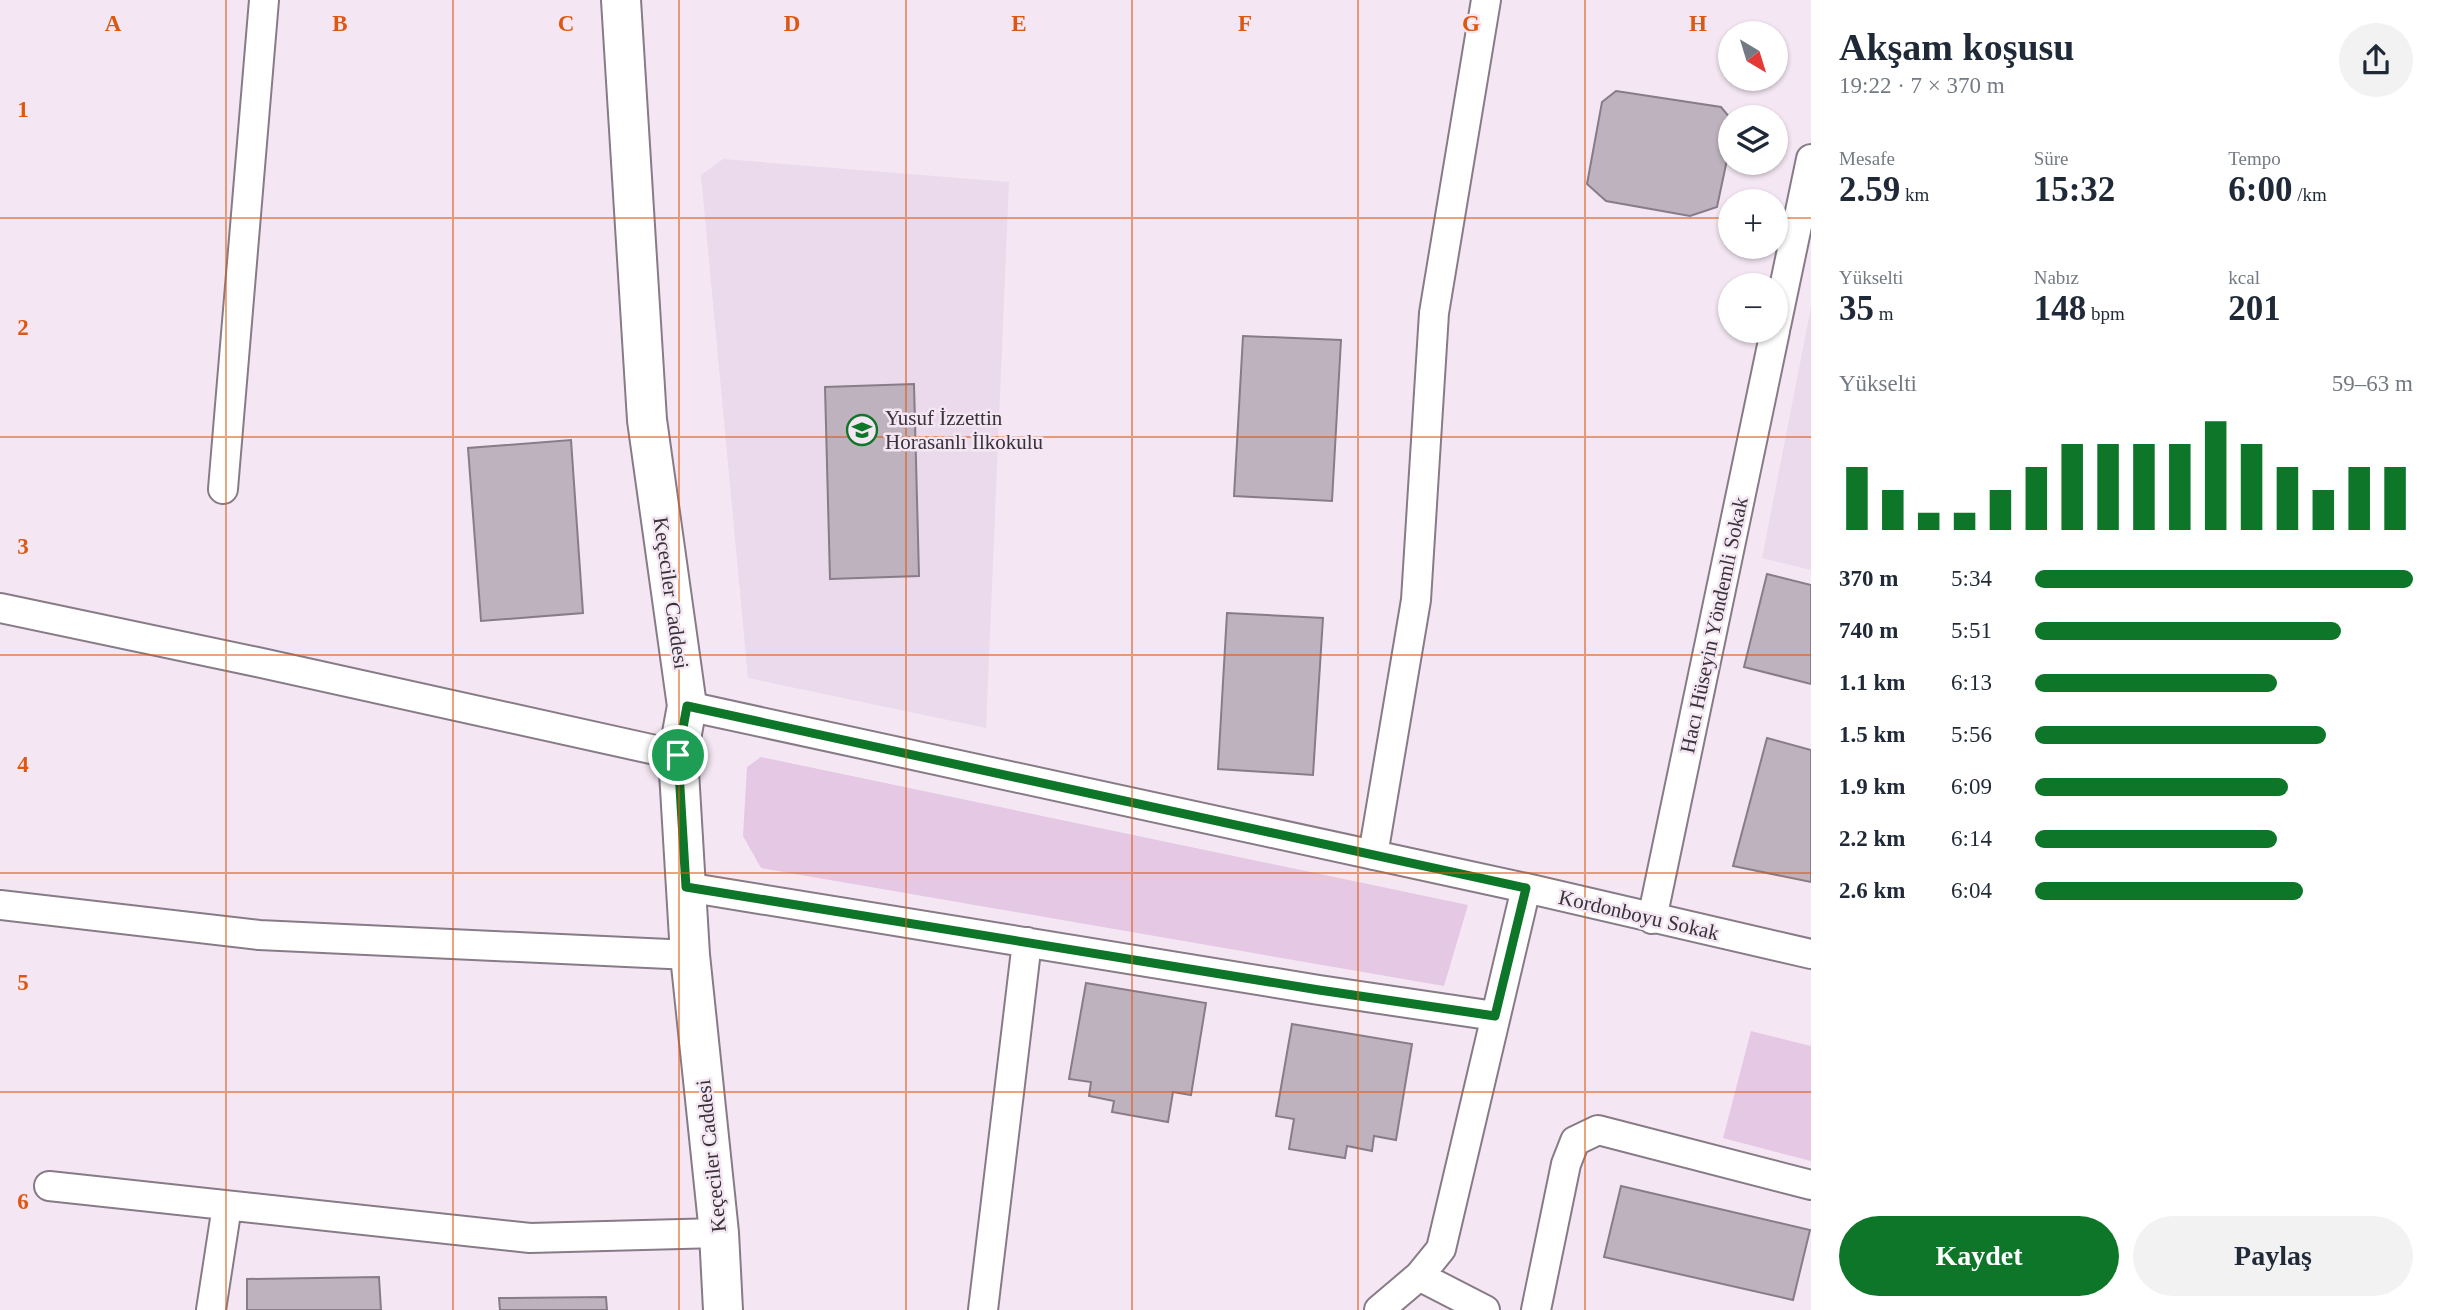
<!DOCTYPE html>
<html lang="tr">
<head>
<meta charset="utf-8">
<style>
  body { margin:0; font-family:"Times New Roman",serif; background:#f2f2f3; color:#1f2937; height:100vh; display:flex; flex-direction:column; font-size:26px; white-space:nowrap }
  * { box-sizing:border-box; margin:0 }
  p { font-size:23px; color:#747a83 }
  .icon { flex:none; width:38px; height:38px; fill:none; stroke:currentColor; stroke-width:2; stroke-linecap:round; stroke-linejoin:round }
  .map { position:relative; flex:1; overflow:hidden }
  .side { display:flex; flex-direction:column; background:#fff; width:630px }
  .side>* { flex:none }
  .needle { width:46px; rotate:142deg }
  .tools { position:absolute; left:1718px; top:21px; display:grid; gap:14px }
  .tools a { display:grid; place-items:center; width:70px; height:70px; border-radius:50%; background:#fff; box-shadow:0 2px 5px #0004; font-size:35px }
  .pin { position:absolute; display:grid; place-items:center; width:60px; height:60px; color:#fff; margin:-30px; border:4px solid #fff; border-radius:50%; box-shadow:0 2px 7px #0007 }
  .round { display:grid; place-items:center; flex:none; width:74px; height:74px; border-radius:37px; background:#f2f2f3 }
  .summary { display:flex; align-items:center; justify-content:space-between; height:119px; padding:0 28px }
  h1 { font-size:38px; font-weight:600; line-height:52px }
  .stats { display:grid; grid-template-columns:repeat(3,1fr); gap:10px; height:119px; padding:7px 28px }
  .stats div { display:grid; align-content:center }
  .stats b { font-size:35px; font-weight:600 }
  .stats small { font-size:19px; font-weight:400 }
  .stats p { font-size:19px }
  .chart { height:196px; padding:14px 28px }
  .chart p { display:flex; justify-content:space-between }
  .chart svg { width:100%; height:126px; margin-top:7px; stroke:#0e7628; stroke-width:6 }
  .action { display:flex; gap:14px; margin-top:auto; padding:14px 28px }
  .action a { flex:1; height:80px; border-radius:42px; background:#0e7628; color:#fff; font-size:28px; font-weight:600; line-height:80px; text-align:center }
  .action a+a { background:#f2f2f3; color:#1f2937 }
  ul { padding:0 28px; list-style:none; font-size:23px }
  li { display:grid; grid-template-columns:112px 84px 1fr; align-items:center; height:52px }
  li i { height:18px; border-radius:9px; background:#0e7628 }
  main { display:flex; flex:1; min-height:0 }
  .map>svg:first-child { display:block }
  .built { fill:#ebdaeb }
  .green { fill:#e4c8e4 }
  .building { fill:#beb2be; stroke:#877c87; stroke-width:2 }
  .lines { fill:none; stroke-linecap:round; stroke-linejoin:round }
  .street-casing { stroke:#867b86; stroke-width:32 }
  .secondary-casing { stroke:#867b86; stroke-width:42 }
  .street { stroke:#fff; stroke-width:28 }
  .secondary { stroke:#fff; stroke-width:38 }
  .route-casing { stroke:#fff; stroke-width:14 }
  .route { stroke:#0e7628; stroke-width:9 }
  .grid { fill:none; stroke:#df570e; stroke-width:2; stroke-opacity:0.55 }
  .labels { text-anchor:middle; stroke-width:5; stroke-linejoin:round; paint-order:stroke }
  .poi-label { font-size:21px; fill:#383338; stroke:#f4e7f3; text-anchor:start }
  .street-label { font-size:21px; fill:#383338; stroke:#f4e7f3 }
  .grid-label { font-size:23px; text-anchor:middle; font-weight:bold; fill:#df570e; stroke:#f4e7f3; stroke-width:5; stroke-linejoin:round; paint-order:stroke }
</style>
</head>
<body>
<main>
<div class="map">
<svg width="1811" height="1310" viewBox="0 0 1811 1310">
  <rect width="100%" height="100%" fill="#f4e7f3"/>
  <path class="built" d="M723,159L1009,182L986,728L748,678L701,175Z
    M1811,307V570L1762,558Z"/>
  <path class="green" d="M761,757L1468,905L1444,986L761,868L743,836L747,767Z
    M1751,1031L1811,1046V1161L1723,1138Z"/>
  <path class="building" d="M1616,91L1721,107L1731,119V141L1717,207L1690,216L1606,201L1587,184L1602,102Z
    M1243,336L1341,340L1332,501L1234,496Z
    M914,384L919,576L830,579L825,387Z
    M571,440L583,613L481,621L468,448Z
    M1767,574L1811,585V684L1744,667Z
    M1227,613L1323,618L1313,775L1218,769Z
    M1767,738L1811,750V882L1733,866Z
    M1086,983L1206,1003L1191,1095L1173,1092L1168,1122L1112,1112L1114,1101L1089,1096L1091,1082L1069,1079Z
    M1292,1024L1412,1044L1396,1140L1374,1136L1372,1151L1347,1146L1345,1158L1289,1149L1294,1119L1276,1116Z
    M1621,1186L1810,1230L1793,1300L1604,1257Z
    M379,1277L381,1310H247V1279Z
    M606,1297L607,1310H500L499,1298Z"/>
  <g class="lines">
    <g class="street-casing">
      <path id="street" d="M1776,326L1811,159
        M223,489L264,0
        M0,608L257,662L678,755
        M687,706L1526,888L1811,954
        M1373,855L1416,600L1434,313L1486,0
        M686,887L1319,990L1495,1016
        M0,905L259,935L690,955
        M1652,919L1775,331
        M49,1186L530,1238L719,1233
        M1419,1276L1485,1310
        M211,1310L227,1206
        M983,1310L1027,942
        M1379,1310L1419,1276L1441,1249L1526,888
        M1536,1310L1566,1164L1575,1141L1598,1130L1811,1185"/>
    </g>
    <g class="secondary-casing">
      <path id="secondary" d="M621,0L647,420L687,706L678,755L690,955L719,1233L723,1310"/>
    </g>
    <use href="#street" class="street"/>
    <use href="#secondary" class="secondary"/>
  </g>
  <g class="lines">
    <g class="route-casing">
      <path id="route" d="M687,706L1526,888L1495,1016L1319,990L686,887L678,755Z"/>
    </g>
    <use href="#route" class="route"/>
  </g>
  <path class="grid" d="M226,0V1310M453,0V1310M679,0V1310M906,0V1310M1132,0V1310M1358,0V1310M1585,0V1310M0,218H1731M1776,218H1811M0,437H1811M0,655H1811M0,873H1811M0,1092H1811"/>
  <defs>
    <g id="school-ring" transform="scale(1.575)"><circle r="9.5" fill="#f4e7f3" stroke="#0e7628" stroke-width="1.5"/><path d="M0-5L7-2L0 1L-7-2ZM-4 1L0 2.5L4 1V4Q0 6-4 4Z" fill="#0e7628"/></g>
  </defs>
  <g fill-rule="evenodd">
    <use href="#school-ring" x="862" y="430"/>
  </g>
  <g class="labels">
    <g class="poi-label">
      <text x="885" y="425">Yusuf İzzettin<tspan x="885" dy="24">Horasanlı İlkokulu</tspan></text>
    </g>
    <g class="street-label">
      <text transform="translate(671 593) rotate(82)" y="7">Keçeciler Caddesi</text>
      <text transform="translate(1714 625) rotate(-78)" y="7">Hacı Hüseyin Yöndemli Sokak</text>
      <text transform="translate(1639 915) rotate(13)" y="7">Kordonboyu Sokak</text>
      <text transform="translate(711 1156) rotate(-96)" y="7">Keçeciler Caddesi</text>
    </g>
  </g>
  <g class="grid-label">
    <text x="113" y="31">A</text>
    <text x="340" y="31">B</text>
    <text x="566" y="31">C</text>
    <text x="792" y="31">D</text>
    <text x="1019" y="31">E</text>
    <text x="1245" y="31">F</text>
    <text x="1471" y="31">G</text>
    <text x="1698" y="31">H</text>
    <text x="23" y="117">1</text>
    <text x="23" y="335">2</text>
    <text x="23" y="554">3</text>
    <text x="23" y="772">4</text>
    <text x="23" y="990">5</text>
    <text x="23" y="1209">6</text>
  </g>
</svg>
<div class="tools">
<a><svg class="needle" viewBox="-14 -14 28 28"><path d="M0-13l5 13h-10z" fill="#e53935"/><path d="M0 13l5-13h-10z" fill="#747a83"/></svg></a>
<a><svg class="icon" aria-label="layers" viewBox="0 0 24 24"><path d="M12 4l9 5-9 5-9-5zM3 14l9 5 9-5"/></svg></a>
<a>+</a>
<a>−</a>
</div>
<div class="pin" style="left:678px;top:755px;background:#1e9e55"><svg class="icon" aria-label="arrive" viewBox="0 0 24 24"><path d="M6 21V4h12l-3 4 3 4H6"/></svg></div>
</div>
<section class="side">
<div class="summary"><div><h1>Akşam koşusu</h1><p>19:22 · 7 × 370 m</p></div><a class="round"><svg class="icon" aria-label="share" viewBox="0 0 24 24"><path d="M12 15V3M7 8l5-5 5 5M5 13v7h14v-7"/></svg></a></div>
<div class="stats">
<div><p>Mesafe</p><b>2.59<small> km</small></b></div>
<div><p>Süre</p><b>15:32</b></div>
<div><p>Tempo</p><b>6:00<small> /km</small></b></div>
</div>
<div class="stats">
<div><p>Yükselti</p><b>35<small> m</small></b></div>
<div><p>Nabız</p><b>148<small> bpm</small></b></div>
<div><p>kcal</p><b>201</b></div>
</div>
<div class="chart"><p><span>Yükselti</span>59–63 m</p>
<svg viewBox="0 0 160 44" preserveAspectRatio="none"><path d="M5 44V22M15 44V30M25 44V38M35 44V38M45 44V30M55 44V22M65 44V14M75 44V14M85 44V14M95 44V14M105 44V6M115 44V14M125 44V22M135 44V30M145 44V22M155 44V22"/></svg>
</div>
<ul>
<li><b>370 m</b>5:34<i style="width:100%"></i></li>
<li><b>740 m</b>5:51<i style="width:81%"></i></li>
<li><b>1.1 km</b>6:13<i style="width:64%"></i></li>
<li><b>1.5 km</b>5:56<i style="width:77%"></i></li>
<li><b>1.9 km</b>6:09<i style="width:67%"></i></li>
<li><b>2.2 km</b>6:14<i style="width:64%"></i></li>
<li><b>2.6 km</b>6:04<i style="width:71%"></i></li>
</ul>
<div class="action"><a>Kaydet</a><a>Paylaş</a></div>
</section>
</main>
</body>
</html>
